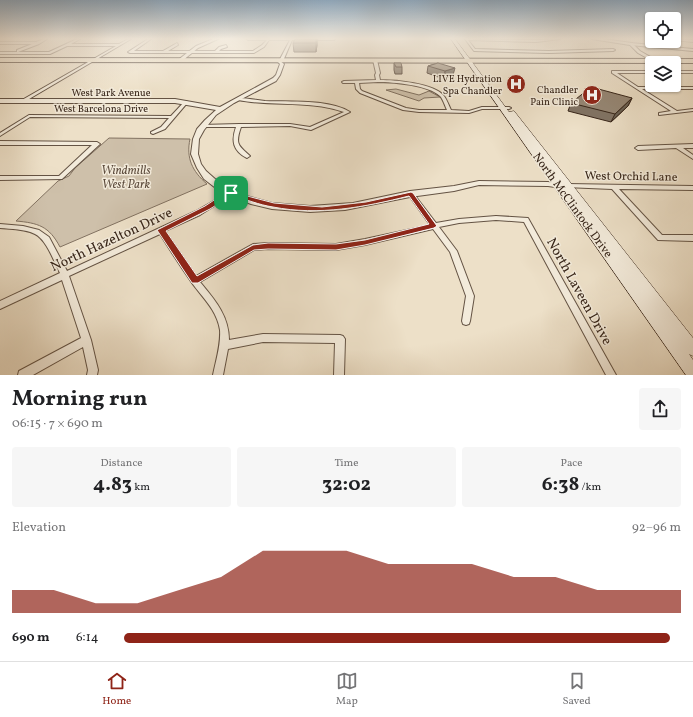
<!DOCTYPE html>
<html lang="en">
<head>
<meta charset="utf-8">
<style>
  body { margin:0; font-family:Vollkorn,serif; background:#f6f6f6; color:#202124; height:100vh; display:flex; flex-direction:column; font-size:15px; white-space:nowrap }
  * { box-sizing:border-box; margin:0 }
  p { font-size:13px; color:#757577 }
  .icon { flex:none; width:22px; height:22px; fill:none; stroke:currentColor; stroke-width:2; stroke-linecap:round; stroke-linejoin:round }
  .map { position:relative; height:375px; overflow:hidden }
  .side { display:flex; flex-direction:column; background:#fff; flex:1 }
  .side>* { flex:none }
  .controls { position:absolute; left:645px; top:12px; display:grid; gap:8px }
  .controls a { display:grid; place-items:center; width:36px; height:36px; border-radius:4px; background:#fff; box-shadow:0 1px 3px #0004; font-size:20px }
  .pin { position:absolute; display:grid; place-items:center; width:34px; height:34px; color:#fff; margin:-17px; border-radius:8px; box-shadow:0 2px 6px #0006 }
  .round { display:grid; place-items:center; flex:none; width:42px; height:42px; border-radius:4px; background:#f6f6f6 }
  .head { display:flex; align-items:center; justify-content:space-between; height:68px; padding:0 12px }
  h1 { font-size:22px; font-weight:700; line-height:30px }
  .metrics { display:grid; grid-template-columns:repeat(3,1fr); gap:6px; height:68px; padding:4px 12px }
  .metrics div { display:grid; align-content:center; border-radius:4px; background:#f6f6f6; text-align:center }
  .metrics b { font-size:20px; font-weight:700 }
  .metrics small { font-size:11px; font-weight:400 }
  .metrics p { font-size:11px }
  .chart { height:112px; padding:8px 12px }
  .chart p { display:flex; justify-content:space-between }
  .chart svg { width:100%; height:72px; margin-top:4px; fill:#8f2418; opacity:.7 }
  ul { padding:0 12px; list-style:none; font-size:13px }
  li { display:grid; grid-template-columns:64px 48px 1fr; align-items:center; height:30px }
  li i { height:10px; border-radius:5px; background:#8f2418 }
  .dock { display:flex; justify-content:space-around; align-items:center; height:56px; border-top:1px solid #e0e0e0; background:#fff; font-size:11px; color:#757577 }
  .dock a { display:grid; justify-items:center; gap:2px }
  .dock .active { color:#8f2418 }
  .map>svg:first-child { display:block }
  .green { fill:#cec0aa; stroke:#827261 }
  .lines { fill:none; stroke-linecap:round; stroke-linejoin:round }
  .minor-casing { stroke:#645344; stroke-width:2 }
  .tertiary-casing { stroke:#645344; stroke-width:2 }
  .secondary-casing { stroke:#362418; stroke-width:1 }
  .primary-casing { stroke:#362418; stroke-width:2 }
  .minor { fill:#f3ebdb; fill-rule:evenodd }
  .tertiary { fill:#f3ebdb; fill-rule:evenodd }
  .secondary { fill:#f3ebdb; fill-rule:evenodd }
  .primary { fill:#ede0c8; fill-rule:evenodd }
  .wall { fill:#807364; stroke:#362418 }
  .shaded-wall { fill:#685e51; stroke:#362418 }
  .building { fill:#958674; stroke:#362418 }
  .route { fill:#8f2418; stroke:#fff; fill-rule:evenodd }
  .labels { text-anchor:middle; stroke-width:3; stroke-linejoin:round; paint-order:stroke }
  .far-poi-label { font-size:10px; fill:#362418; stroke:#f3ebdb; text-anchor:end }
  .far-street-label { font-size:10px; fill:#362418; stroke:#f3ebdb }
  .park-label { font-size:12px; font-style:italic; fill:#5c4b3c; stroke:#f3ebdb }
  .street-label { font-size:12px; fill:#362418; stroke:#f3ebdb }
  .near-street-label { font-size:14px; fill:#362418; stroke:#f3ebdb }
</style>
</head>
<body>
<div class="map">
<svg width="693" height="375" viewBox="0 0 693 375">
  <rect width="100%" height="100%" fill="#ede0c8"/>
  <filter id="stains"><feTurbulence type="fractalNoise" baseFrequency=".005" numOctaves="4"/><feColorMatrix values="0 0 0 0 .2 0 0 0 0 .09 0 0 0 0 .02 0 0 0 .5 -.17"/></filter>
  <radialGradient id="worn" r=".72"><stop offset=".6" stop-color="#630" stop-opacity="0"/><stop offset="1" stop-color="#630" stop-opacity=".3"/></radialGradient>
  <path class="green" d="M396,89L419,95L429,91L440,97L424,98L419,101L386,90Z
    M109,138L190,139C186,158 192,171 207,184L60,247C49,226 38,223 16,221L58,181L69,176L75,168Z"/>
  <g class="lines">
    <g class="minor-casing">
      <path id="minor" d="M44,39H47L39,44L18,52H17V50L32,44H0V42H36Z
        M77,39H80L71,44H119L128,39H131L24,102H22V100L116,46H67L50,54H0V52H49Z
        M148,39H151L134,51H163L177,43L178,45L168,51H215L219,47L226,45L227,47L221,49L219,51H253L262,45L267,40H248L247,39H335L334,40H292L283,61L281,62L279,61L290,40H269L264,47L254,53H130L128,52Z
        M465,39L536,40L560,39L536,42L468,40L475,49L549,51L613,49L615,50L613,51L549,53L474,51Z
        M674,39L693,40V42L674,40Z
        M631,43L693,49V51L630,45Z
        M375,59L377,60L380,73L379,75L380,80C395,80 434,83 444,96C447,100 449,106 451,110L469,111L482,107H509L511,108L509,109H482L469,113L419,112L403,110L360,93L356,89L355,83H343L342,82L344,81L376,80L375,75L376,73L373,60ZM378,82C394,82 428,85 440,96C443,99 445,106 447,110H419L406,108L362,91L360,89L359,83Z
        M612,71H652V73H617L638,87H693V89H642L677,111L693,109V111L659,115V113L671,111L612,73Z
        M674,71H693V73H674Z
        M238,98C246,98 256,100 265,101C290,102 329,99 350,112L311,130L290,126L241,127C235,144 238,145 250,156L247,158C233,151 231,141 236,127H203L201,126V125L239,124H290L310,127L344,112C309,100 273,107 238,100Z
        M185,101L188,102L165,129L153,134L151,133V132L161,127L169,118L30,117L0,136V133L29,115L171,116Z
        M0,141L97,142L100,144L62,179L0,180V176H59L92,145H0Z
        M693,144V148H683L693,155V159L676,148L638,150L635,148L638,146Z
        M567,184L693,186V190L619,189L662,235H693V241L658,240L612,189L565,187L564,186L565,185Z
        M231,191L233,192L234,193L233,194L200,215L165,231L196,276L253,244L268,243L336,244L365,239L430,225L408,194L411,192L413,193L436,223L459,219L496,216L528,218L616,375H606L524,222L496,220L459,223L439,227L457,251L474,296L470,321L469,324L466,325L463,324L462,321L466,296L450,252L433,229L365,245L336,250L268,249L254,250L200,282C215,300 229,316 229,340L263,334L340,335L343,336L345,339L344,375H334L335,343L263,342L228,349L223,375H213C216,360 221,345 220,330C217,310 202,297 192,283C181,267 170,250 160,234L69,276L91,340L98,370L97,375H87L88,370L83,347L33,375H18L19,371L81,338L62,280L0,309V301L60,273C54,262 47,240 35,234C25,229 11,229 0,228V224L23,226L39,230L49,237L67,271L196,211Z"/>
    </g>
    <g class="tertiary-casing">
      <path id="tertiary" d="M213,39H218L198,48L182,61L178,60L196,46Z
        M592,39H603L632,43L640,51L661,63H656L638,53L630,45Z
        M280,61L284,64L280,75L276,81L234,103L216,115L204,130L199,139L198,154L201,164L206,171L223,186L239,194L272,203L310,206L353,203L410,191L454,186L479,181L548,182L562,184L566,186L562,188L548,186L479,185L454,191L410,197L345,210L310,212L272,209L251,204L233,197L217,189L204,179L197,168L191,154L193,139L197,129L205,120L216,110L175,103H0V99H175L220,107L273,78L276,75L280,64L278,62Z"/>
    </g>
    <g class="secondary-casing">
      <path id="secondary" d="M451,39H455L509,112L514,111L693,338V356L689,354L693,360V375H686Z"/>
    </g>
    <g class="primary-casing">
      <path id="primary" d="M0,58L693,59V63L0,62Z"/>
    </g>
    <use href="#minor" class="minor"/>
    <use href="#tertiary" class="tertiary"/>
    <use href="#secondary" class="secondary"/>
    <use href="#primary" class="primary"/>
  </g>
  <path class="wall" d="M317,39V45L316,52H294L293,43Z
    M394,63L402,67V74H395L394,70Z
    M438,63L453,75L444,79L427,73L428,66Z
    M632,98L628,106L611,122L568,111L571,103Z"/>
  <path class="shaded-wall" d="M316,39H317V45L316,52Z
    M455,68L453,75L444,79L445,71Z
    M632,98L628,106L611,122L615,114Z"/>
  <path class="building" d="M295,39H316V43H293Z
    M394,63H401L402,67H396Z
    M438,63L455,68L445,71L428,66Z
    M591,87L632,98L615,114L571,103Z"/>
  <linearGradient id="sky" x2="0" y2="1"><stop stop-color="#91acc3"/><stop offset="0.42" stop-color="#f7f1e6"/><stop offset="1" stop-color="#f7f1e6" stop-opacity="0"/></linearGradient>
  <rect width="693" height="92" fill="url(#sky)"/>
  <path class="route" d="M228,191L274,203L322,207L366,202L411,192L413,193L437,226L434,228L365,245L336,250L268,249L254,250L198,283H192L157,230L205,206ZM232,195C245,199 259,205 273,207C319,216 365,207 409,196L429,224L365,240L336,244L268,243L253,245L197,276L166,231L210,209Z"/>
  <defs>
    <g id="hospital-disc" transform="scale(1)"><circle r="9.5" fill="#8f2418" stroke="#f3ebdb"/><path d="M-5-5h3v3.5h4V-5h3V5h-3V1.5h-4V5h-3Z" fill="#fff"/></g>
  </defs>
  <g fill-rule="evenodd">
    <use href="#hospital-disc" x="516" y="84"/>
    <use href="#hospital-disc" x="592" y="95"/>
  </g>
  <g class="labels">
    <g class="far-poi-label">
      <text x="502" y="82">LIVE Hydration<tspan x="502" dy="12">Spa Chandler</tspan></text>
      <text x="578" y="93">Chandler<tspan x="578" dy="12">Pain Clinic</tspan></text>
    </g>
    <g class="far-street-label">
      <text x="111" y="96">West Park Avenue</text>
      <text x="101" y="112">West Barcelona Drive</text>
    </g>
    <g class="park-label">
      <text x="126" y="174">Windmills<tspan x="126" dy="14">West Park</tspan></text>
    </g>
    <g class="street-label">
      <text transform="translate(631 176) rotate(1)" y="4">West Orchid Lane</text>
      <text transform="translate(573 205) rotate(54)" y="4">North McClintock Drive</text>
    </g>
    <g class="near-street-label">
      <text transform="translate(111 239) rotate(-25)" y="5">North Hazelton Drive</text>
      <text transform="translate(580 291) rotate(61)" y="5">North Laveen Drive</text>
    </g>
  </g>
  <rect width="100%" height="100%" filter="url(#stains)"/>
  <rect width="100%" height="100%" fill="url(#worn)"/>
</svg>
<div class="controls">
<a><svg class="icon" aria-label="locate" viewBox="0 0 24 24"><circle cx="12" cy="12" r="6"/><path d="M12 2v4M12 18v4M2 12h4M18 12h4"/></svg></a>
<a><svg class="icon" aria-label="layers" viewBox="0 0 24 24"><path d="M12 4l9 5-9 5-9-5zM3 14l9 5 9-5"/></svg></a>
</div>
<div class="pin" style="left:231px;top:193px;background:#1e9e55"><svg class="icon" aria-label="arrive" viewBox="0 0 24 24"><path d="M6 21V4h12l-3 4 3 4H6"/></svg></div>
</div>
<section class="side">
<div class="head"><div><h1>Morning run</h1><p>06:15 · 7 × 690 m</p></div><a class="round"><svg class="icon" aria-label="share" viewBox="0 0 24 24"><path d="M12 15V3M7 8l5-5 5 5M5 13v7h14v-7"/></svg></a></div>
<div class="metrics">
<div><p>Distance</p><b>4.83<small> km</small></b></div>
<div><p>Time</p><b>32:02</b></div>
<div><p>Pace</p><b>6:38<small> /km</small></b></div>
</div>
<div class="chart"><p><span>Elevation</span>92–96 m</p>
<svg viewBox="0 0 160 44" preserveAspectRatio="none"><path d="M0 44V30L10 30L20 38L30 38L40 30L50 22L60 6L70 6L80 6L90 14L100 14L110 14L120 22L130 22L140 30L150 30L160 30V44z"/></svg>
</div>
<ul>
<li><b>690 m</b>6:14<i style="width:98%"></i></li>
</ul>
</section>
<nav class="dock">
<a class="active"><svg class="icon" aria-label="home" viewBox="0 0 24 24"><path d="M3 11l9-7 9 7M6 9v11h12V9"/></svg>Home</a>
<a><svg class="icon" aria-label="map" viewBox="0 0 24 24"><path d="M3 6l6-2 6 2 6-2v14l-6 2-6-2-6 2zM9 4v14M15 6v14"/></svg>Map</a>
<a><svg class="icon" aria-label="saved" viewBox="0 0 24 24"><path d="M7 4h10v16l-5-4-5 4z"/></svg>Saved</a>
</nav>
</body>
</html>
